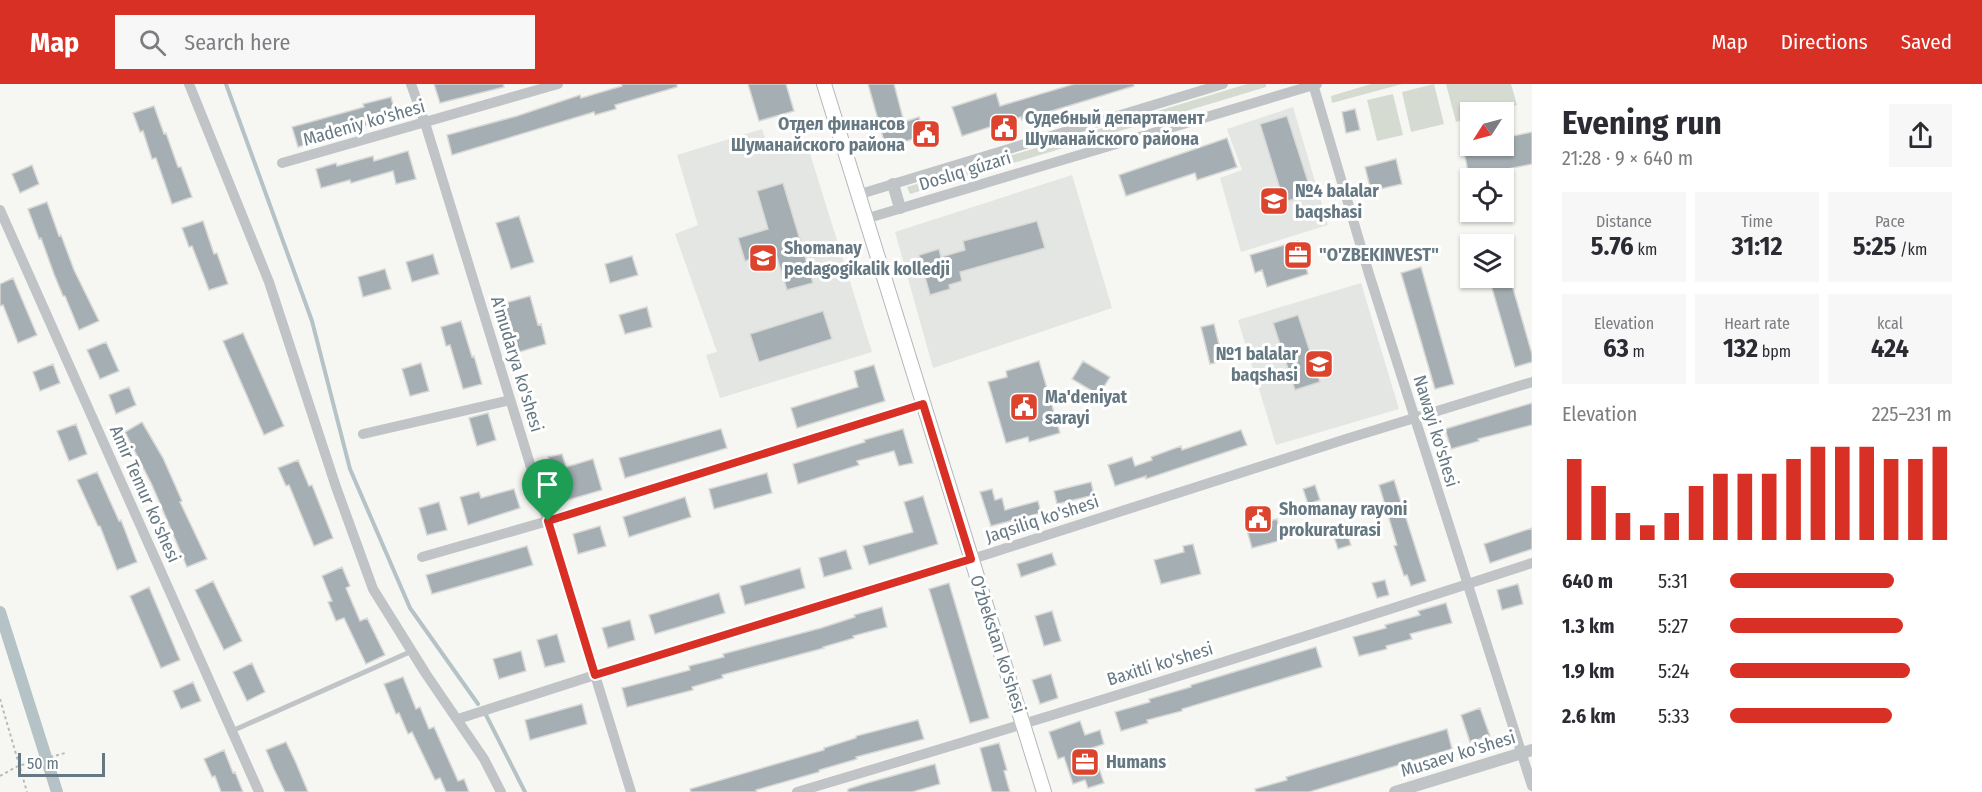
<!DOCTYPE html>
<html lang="en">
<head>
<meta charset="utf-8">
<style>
  body { margin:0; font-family:"Fira Sans Condensed",sans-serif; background:#f7f7f7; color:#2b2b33; height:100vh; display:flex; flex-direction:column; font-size:22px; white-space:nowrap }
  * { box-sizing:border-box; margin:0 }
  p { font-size:20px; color:#7c7c81 }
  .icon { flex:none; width:33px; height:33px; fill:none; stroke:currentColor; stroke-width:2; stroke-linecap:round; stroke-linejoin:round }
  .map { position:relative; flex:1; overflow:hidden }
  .details { display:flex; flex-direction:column; background:#fff; width:450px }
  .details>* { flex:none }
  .needle { width:39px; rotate:234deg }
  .fabs { position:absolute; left:1460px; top:18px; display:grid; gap:12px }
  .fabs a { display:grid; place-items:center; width:54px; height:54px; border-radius:0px; background:#fff; box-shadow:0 2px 4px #0004; font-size:30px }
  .scale { position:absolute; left:18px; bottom:15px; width:87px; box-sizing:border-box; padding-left:6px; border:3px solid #667983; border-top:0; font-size:16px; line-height:21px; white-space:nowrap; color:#667983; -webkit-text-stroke:4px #fff; paint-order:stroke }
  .pin { position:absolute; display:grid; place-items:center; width:51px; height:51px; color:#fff; margin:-62px -26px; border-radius:50% 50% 50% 0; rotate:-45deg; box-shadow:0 0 6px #0007 }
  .pin .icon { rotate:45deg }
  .round { display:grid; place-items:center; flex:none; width:63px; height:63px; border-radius:0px; background:#f7f7f7 }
  .summary { display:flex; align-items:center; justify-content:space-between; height:102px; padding:0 30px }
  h1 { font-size:33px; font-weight:700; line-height:45px }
  .figures { display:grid; grid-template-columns:repeat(3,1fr); gap:9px; height:102px; padding:6px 30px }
  .figures div { display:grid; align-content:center; border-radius:0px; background:#f7f7f7; text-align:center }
  .figures b { font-size:26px; font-weight:700 }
  .figures small { font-size:16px; font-weight:400 }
  .figures p { font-size:16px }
  .chart { height:168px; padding:12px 30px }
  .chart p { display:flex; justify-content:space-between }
  .chart svg { width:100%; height:108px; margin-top:6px; stroke:#d93025; stroke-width:6 }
  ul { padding:0 30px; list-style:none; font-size:20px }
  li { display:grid; grid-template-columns:96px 72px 1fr; align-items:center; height:45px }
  li i { height:15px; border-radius:8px; background:#d93025 }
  header { display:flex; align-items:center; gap:36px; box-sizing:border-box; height:84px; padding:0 30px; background:#d93025; color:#fff }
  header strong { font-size:28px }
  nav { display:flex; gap:33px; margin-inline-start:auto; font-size:21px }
  .search { width:420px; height:54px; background:#f7f7f7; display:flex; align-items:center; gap:15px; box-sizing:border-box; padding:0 21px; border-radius:0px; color:#7c7c81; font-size:22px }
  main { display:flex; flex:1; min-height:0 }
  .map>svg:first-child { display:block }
  .built { fill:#e4e6e4 }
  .green { fill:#d6dbd2 }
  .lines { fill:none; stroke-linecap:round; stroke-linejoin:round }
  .stream { stroke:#b5c3c6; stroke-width:4 }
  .canal { stroke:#b5c3c6; stroke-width:12 }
  .building { fill:#a4aeb3; stroke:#d8d8d6; stroke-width:1.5 }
  .secondary-casing { stroke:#b2b8bc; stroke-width:16 }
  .path { stroke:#b8bbbd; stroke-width:2; stroke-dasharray:3 3; stroke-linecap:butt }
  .service { stroke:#c0c4c7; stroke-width:5 }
  .minor { stroke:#c0c4c7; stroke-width:10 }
  .tertiary { stroke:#c0c4c7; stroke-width:12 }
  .secondary { stroke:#fff; stroke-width:14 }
  .route-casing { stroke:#fff; stroke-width:12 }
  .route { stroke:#d93025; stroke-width:8 }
  .labels { text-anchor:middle; stroke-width:6; stroke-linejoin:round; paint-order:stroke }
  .poi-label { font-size:18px; font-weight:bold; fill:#667983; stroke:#fff; text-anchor:start }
  .street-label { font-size:18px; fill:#667983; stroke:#fff }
</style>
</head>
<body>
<header>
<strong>Map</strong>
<div class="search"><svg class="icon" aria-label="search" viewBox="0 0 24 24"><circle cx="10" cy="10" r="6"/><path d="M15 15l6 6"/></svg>Search here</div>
<nav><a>Map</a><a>Directions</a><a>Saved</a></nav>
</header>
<main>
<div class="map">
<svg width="1532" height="708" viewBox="0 0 1532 708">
  <rect width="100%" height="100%" fill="#f6f6f3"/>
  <path class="built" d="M1293,23L1328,141L1241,168L1220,94L1242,86L1227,45Z
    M762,45L770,68L806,57L872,268L720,314L706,271L717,268L675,150L698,141L677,71Z
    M1072,91L1112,224L933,284L895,148Z
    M1361,199L1399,325L1276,361L1238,236Z"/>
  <path class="green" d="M1247,0H1266V3L910,110L907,103Z
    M1371,0H1402L1332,19L1331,12Z
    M1434,0L1444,40L1411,48L1402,8Z
    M1446,0H1511L1517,21L1489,28H1470V34L1456,38Z
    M1393,10L1403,51L1377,57L1367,16Z"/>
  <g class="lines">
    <path class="stream" d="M226,0L312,237L350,385L410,524L478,620
      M486,631L525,708"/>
    <path class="canal" d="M0,528L57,708"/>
  </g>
  <path class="building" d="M434,0H503L504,3L440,19Z
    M621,0H677V3L615,21L616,25L595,31L594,28L452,71L447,51L517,32L580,11L581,14L622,2Z
    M748,0H786L794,27L759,37Z
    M868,0H894L904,38L919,33L925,51L886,64Z
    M1074,0H1133L1134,2L1022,36L1021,33L962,52L952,23L996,9L1000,22Z
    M391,13L396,32L298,63L292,43L364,23L363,20Z
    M154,22L164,50L166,49L178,83H181L192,113L172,120L156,74L152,75L143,47L140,48L133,29Z
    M1355,25L1360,46L1346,49L1342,28Z
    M1287,32L1312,110L1284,118L1260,40Z
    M1532,48V80L1469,93L1463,62H1503V54Z
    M1227,54L1237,83L1197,96L1195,89L1126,112L1119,91Z
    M408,67L416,95L396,100L393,87L351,99L350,96L321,104L316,85L336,79L337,82L373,72L374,77Z
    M1396,75L1402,100L1371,107L1365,83Z
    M32,81L39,100L20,109L12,90Z
    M783,99L813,199L787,206L775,168L745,177L738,154L768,145L757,107Z
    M47,118L59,152L61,151L74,186L99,237L79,246L65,212H63L54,190L41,154L39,155L28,125Z
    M519,132L534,178L511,185L496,139Z
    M203,137L214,170L217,169L228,200L209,206L192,162L189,163L182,144Z
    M1037,137L1045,164L960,188L962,197L949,201L950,205L930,211L919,171L939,165L941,173L965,166L963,157Z
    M1298,157L1308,190L1267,203L1262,186L1255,189L1250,171Z
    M433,170L439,190L412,198L406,178Z
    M632,172L638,191L610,199L605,180Z
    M1421,183L1454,300L1435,305L1401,189Z
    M385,185L391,205L363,213L358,193Z
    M13,194L37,251L18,259L3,221L0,222V200Z
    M1489,194H1510L1532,270V278L1515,283Z
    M530,212L538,241L541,240L546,260L519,268L510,239L508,240L502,220Z
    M647,223L652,243L625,250L619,231Z
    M823,227L832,255L759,278L750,250Z
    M1298,231L1320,298L1295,306L1273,239Z
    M461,237L472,273L474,272L482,300L463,305L450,261L446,262L441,243Z
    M1214,240L1223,277L1210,280L1201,243Z
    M243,249L284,342L264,351L223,257Z
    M106,258L119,287L100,295L87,266Z
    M1039,277L1060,349L1029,358L1028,353L1006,359L988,298L1007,293L1006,287Z
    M1083,277L1110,293L1099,311L1072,295Z
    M421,279L429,307L410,312L402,285Z
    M53,280L60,299L40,307L33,288Z
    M874,281L885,317L797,344L791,324L858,303L854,287Z
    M129,303L136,321L116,330L109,311Z
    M1532,319V341L1478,355L1479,357L1451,365L1445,345Z
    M488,329L496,356L477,362L469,334Z
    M142,338L163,374L182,417L180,418L207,475L187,483L152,401L125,348Z
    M76,340L87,370L69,377L57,347Z
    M721,345L727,364L625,394L619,374Z
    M903,345L913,379L899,382L894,367L857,377L859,381L798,400L793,380L865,358L864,356Z
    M1241,346L1247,361L1146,395V392L1115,402L1108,381L1132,373L1135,382L1152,376L1151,373L1181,362L1182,366Z
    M562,370L566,383L593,375L602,406L561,418L548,373Z
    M298,376L309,402L312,401L333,454L314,462L289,401L286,402L278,384Z
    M97,388L119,437L121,436L137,478L117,486L100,442H98L77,396Z
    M767,389L772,409L714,425L709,405Z
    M1394,396L1426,497L1411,502L1407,491L1404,492L1394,462L1397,461L1379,401Z
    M1091,398L1094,411L1057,420L1054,407Z
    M1315,401L1320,416L1308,420L1303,405Z
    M514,405L520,424L468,441L460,413L479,408L481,414Z
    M992,405L995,416L1002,414L1005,426L1038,417L1041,429L991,442L980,408Z
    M923,412L938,460L869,481L863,462L913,448L904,418Z
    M685,413L691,433L629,453L623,433Z
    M439,418L447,446L427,451L419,424Z
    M1277,435L1282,456L1252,464L1246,443Z
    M600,442L606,462L578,470L573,450Z
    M1532,444V465L1490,479L1484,460Z
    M1346,446L1351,461L1338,465L1333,450Z
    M1193,460L1201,490L1161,500L1154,476L1184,468L1183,462Z
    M527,462L533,481L432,510L426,491Z
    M846,466L852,485L824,493L819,474Z
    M1052,469L1056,481L1021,493L1017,480Z
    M342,483L350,502L346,504L360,537L367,534L385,571L366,580L344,534L336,537L328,518L332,517L322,492Z
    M800,484L805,504L745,521L740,502Z
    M1385,496L1389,511L1377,514L1372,499Z
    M213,497L242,557L224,566L195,506Z
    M949,499L989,634L970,639L929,505Z
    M1518,500L1523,520L1502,526L1497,506Z
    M149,503L180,576L161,584L130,512Z
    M719,509L725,529L655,550L649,531Z
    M1446,519L1452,539L1410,550L1412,555L1386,562L1387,565L1359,572L1353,553L1386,544L1385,541L1420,531L1418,527Z
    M882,523L887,543L853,552L854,554L823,563L824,564L722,591L723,594L692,603L693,606L627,623L622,604L690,586L689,582L724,573L723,570L821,544L855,533L854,531Z
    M1052,527L1061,557L1044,562L1035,532Z
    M630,536L635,556L608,564L602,544Z
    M557,550L565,578L545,583L537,556Z
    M1316,563L1322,583L1182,625V627L1147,636L1148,639L1121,647L1115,628L1150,618L1149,615L1191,603V601Z
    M521,567L526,587L499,595L493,575Z
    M252,579L265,608L247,617L233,588Z
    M1051,590L1058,614L1040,620L1032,596Z
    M403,593L416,625L420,623L429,645L434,643L458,697L464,695L469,708H446L440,694L435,696L412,648L408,650L399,629L396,630L384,600Z
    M193,598L201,617L181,625L173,607Z
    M582,620L587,640L530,656L525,636Z
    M1480,624L1490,652L1470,658L1461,631Z
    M918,636L924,655L856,673L857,675L819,686V688L756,706L757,708H691L690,705L824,666V664L856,654V652Z
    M1080,637L1085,651L1100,646L1104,660L1092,664L1104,699L1088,704L1085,696L1073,700L1064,673L1058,675L1049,648Z
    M1447,645L1452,665L1309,708H1256L1255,705L1287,696L1286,693Z
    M286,658L296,679L308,708H285L274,685L266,666Z
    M999,659L1007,686L1004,687L1010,708H992L980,664Z
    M224,666L233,689L235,688L243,708H221L215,692L212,693L204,675Z
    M935,680L940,700L912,708H848V705L867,699Z"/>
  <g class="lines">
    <g class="secondary-casing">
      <path id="secondary" d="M824,0L1044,708"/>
    </g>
    <path class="path" d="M0,615L27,708
      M0,692L18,682L65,669"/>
    <path class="service" d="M232,647L412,567"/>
    <path class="minor" d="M189,0L269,198L336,403L373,505L426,590L484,675L501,708
      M411,0L425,39L631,708
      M1313,0L1369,190L1532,702
      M282,79L558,0
      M857,111L1223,0
      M0,126L259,708
      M865,135L1317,0
      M363,350L510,316
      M422,473L548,437L923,320
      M458,635L595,591L988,470L1346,355L1532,298
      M797,708C1043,635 1288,559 1532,479"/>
    <path class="tertiary" d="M893,100L900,124
      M1395,708L1532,666"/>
    <use href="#secondary" class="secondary"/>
  </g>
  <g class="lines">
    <g class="route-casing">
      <path id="route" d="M923,320L971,475L595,591L548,437Z"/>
    </g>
    <use href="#route" class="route"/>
  </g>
  <defs>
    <g id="civic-square" transform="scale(1.5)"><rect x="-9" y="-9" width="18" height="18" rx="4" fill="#dc442d" stroke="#fff"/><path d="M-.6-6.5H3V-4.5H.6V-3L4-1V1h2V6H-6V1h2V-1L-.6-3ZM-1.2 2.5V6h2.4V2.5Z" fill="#fff"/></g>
    <g id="school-square" transform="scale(1.5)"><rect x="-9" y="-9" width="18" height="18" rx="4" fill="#dc442d" stroke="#fff"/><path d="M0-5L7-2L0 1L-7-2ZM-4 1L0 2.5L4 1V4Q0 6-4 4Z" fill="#fff"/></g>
    <g id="office-square" transform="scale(1.5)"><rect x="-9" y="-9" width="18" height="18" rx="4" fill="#dc442d" stroke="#fff"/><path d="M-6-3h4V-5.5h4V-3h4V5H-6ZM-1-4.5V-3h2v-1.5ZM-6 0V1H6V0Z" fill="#fff"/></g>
    <g id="university-square" transform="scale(1.5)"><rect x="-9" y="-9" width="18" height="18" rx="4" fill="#dc442d" stroke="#fff"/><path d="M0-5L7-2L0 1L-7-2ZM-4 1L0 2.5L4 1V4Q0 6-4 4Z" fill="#fff"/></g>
  </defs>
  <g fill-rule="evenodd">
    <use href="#civic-square" x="1004" y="44"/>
    <use href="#civic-square" x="926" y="50"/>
    <use href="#school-square" x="1274" y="117"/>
    <use href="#office-square" x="1298" y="171"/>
    <use href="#university-square" x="763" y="174"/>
    <use href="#school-square" x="1319" y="280"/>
    <use href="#civic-square" x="1024" y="323"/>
    <use href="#civic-square" x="1258" y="435"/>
    <use href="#office-square" x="1085" y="678"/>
  </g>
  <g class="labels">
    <g class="poi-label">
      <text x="1025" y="40">Судебный департамент<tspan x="1025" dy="21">Шуманайского района</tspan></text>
      <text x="905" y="46" text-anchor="end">Отдел финансов<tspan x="905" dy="21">Шуманайского района</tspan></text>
      <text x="1295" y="113">№4 balalar<tspan x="1295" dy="21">baqshasi</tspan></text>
      <text x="784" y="170">Shomanay<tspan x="784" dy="21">pedagogikalik kolledji</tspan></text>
      <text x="1319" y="177">"O'ZBEKINVEST"</text>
      <text x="1298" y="276" text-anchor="end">№1 balalar<tspan x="1298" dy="21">baqshasi</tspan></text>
      <text x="1045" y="319">Ma'deniyat<tspan x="1045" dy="21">sarayi</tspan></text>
      <text x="1279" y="431">Shomanay rayoni<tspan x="1279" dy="21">prokuraturasi</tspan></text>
      <text x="1106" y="684">Humans</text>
    </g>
    <g class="street-label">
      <text transform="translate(364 39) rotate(-16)" y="6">Madeniy ko'shesi</text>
      <text transform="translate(965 87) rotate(-17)" y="6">Doslıq gúzari</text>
      <text transform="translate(517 280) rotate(73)" y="6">A'mudarya ko'shesi</text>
      <text transform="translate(1436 347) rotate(73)" y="6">Nawayi ko'shesi</text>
      <text transform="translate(145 410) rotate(66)" y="6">Amir Temur ko'shesi</text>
      <text transform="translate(1042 435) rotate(-18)" y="6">Jaqsiliq ko'shesi</text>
      <text transform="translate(998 560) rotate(72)" y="6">O'zbekstan ko'shesi</text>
      <text transform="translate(1160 580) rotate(-17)" y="6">Baxitli ko'shesi</text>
      <text transform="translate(1458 670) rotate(-17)" y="6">Musaev ko'shesi</text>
    </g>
  </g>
</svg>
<div class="fabs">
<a><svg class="needle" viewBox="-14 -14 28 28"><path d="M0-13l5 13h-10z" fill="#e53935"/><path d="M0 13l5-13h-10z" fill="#7c7c81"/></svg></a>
<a><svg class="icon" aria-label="locate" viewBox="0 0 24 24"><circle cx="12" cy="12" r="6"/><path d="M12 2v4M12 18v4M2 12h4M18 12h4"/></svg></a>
<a><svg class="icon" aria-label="layers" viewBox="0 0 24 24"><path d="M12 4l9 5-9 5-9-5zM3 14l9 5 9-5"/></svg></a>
</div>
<div class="scale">50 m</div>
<div class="pin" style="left:548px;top:437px;background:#1e9e55"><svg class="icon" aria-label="arrive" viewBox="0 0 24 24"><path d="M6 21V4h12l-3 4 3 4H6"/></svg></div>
</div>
<section class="details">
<div class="summary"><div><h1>Evening run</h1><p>21:28 · 9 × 640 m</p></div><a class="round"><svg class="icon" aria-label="share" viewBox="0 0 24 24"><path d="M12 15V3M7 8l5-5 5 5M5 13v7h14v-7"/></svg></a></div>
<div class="figures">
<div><p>Distance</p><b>5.76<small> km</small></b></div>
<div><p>Time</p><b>31:12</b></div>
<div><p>Pace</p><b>5:25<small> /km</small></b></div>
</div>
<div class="figures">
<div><p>Elevation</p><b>63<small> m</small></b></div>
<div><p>Heart rate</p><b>132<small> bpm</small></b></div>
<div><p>kcal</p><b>424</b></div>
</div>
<div class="chart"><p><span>Elevation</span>225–231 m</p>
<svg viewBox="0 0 160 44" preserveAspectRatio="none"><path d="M5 44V11M15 44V22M25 44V33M35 44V38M45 44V33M55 44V22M65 44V17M75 44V17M85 44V17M95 44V11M105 44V6M115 44V6M125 44V6M135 44V11M145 44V11M155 44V6"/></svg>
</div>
<ul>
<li><b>640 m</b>5:31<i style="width:74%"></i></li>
<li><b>1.3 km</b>5:27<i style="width:78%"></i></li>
<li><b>1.9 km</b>5:24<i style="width:81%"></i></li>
<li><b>2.6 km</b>5:33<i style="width:73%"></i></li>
</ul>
</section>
</main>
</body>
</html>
